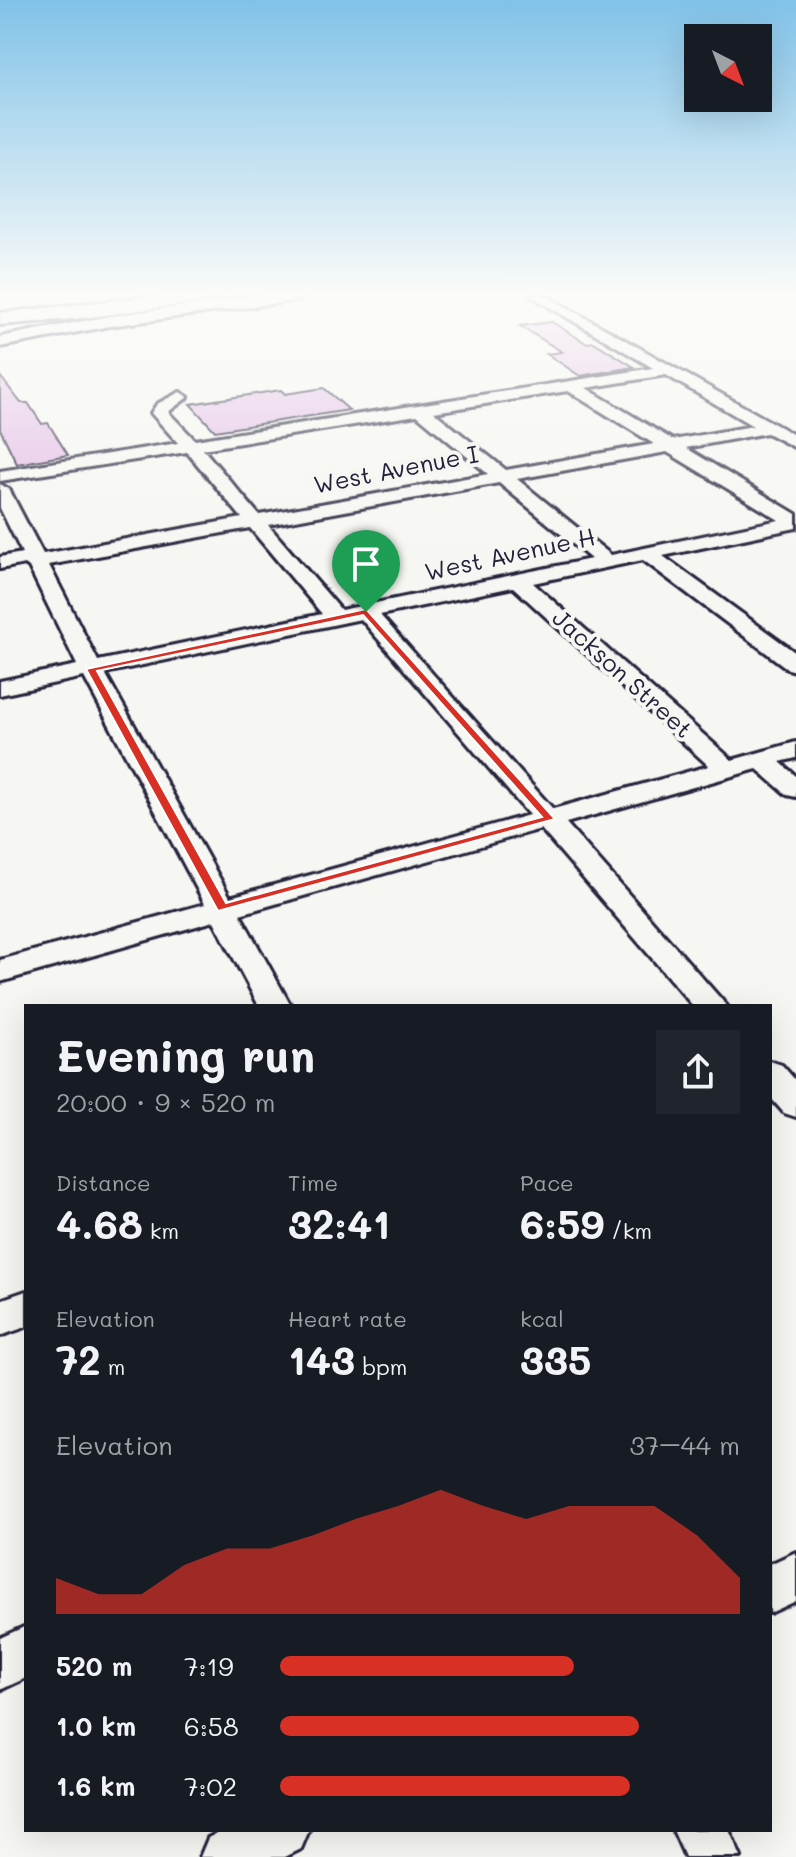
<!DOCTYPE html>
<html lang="en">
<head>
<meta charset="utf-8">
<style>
  body { margin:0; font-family:Mali,sans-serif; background:#20242c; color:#f1f3f6; height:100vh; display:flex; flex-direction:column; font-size:30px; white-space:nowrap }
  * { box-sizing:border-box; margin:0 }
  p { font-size:26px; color:#9ea1a6 }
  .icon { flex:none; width:44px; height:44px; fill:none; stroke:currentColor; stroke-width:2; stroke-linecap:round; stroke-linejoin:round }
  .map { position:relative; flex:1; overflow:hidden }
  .sheet { position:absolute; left:24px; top:1004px; width:748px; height:828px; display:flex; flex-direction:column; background:#171b24; border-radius:0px; box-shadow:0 8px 32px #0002 }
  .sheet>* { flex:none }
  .needle { width:52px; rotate:138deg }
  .buttons { position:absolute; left:684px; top:24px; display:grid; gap:16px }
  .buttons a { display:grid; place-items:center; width:88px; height:88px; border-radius:0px; background:#171b24; box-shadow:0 8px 32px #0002; font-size:40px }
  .pin { position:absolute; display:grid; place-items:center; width:68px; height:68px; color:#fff; margin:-82px -34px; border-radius:50% 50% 50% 0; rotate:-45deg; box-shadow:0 0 8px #0007 }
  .pin .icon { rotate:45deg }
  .round { display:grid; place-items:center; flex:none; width:84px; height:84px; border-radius:0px; background:#20242c }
  .head { display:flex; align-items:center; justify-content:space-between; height:136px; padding:0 32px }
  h1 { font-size:44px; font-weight:700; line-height:60px }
  .figures { display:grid; grid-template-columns:repeat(3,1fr); gap:12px; height:136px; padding:8px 32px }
  .figures div { display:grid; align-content:center }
  .figures b { font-size:40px; font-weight:700 }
  .figures small { font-size:22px; font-weight:400 }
  .figures p { font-size:22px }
  .chart { height:224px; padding:16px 32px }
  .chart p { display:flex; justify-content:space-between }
  .chart svg { width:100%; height:144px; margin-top:8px; fill:#d93025; opacity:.7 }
  ul { padding:0 32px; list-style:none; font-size:26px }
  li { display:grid; grid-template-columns:128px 96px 1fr; align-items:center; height:60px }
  li i { height:20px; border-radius:10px; background:#d93025 }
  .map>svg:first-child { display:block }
  .building { fill:#e3bde6; stroke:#22223b; stroke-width:2 }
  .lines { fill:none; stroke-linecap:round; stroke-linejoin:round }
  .minor-casing { stroke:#22223b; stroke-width:6 }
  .major-casing { stroke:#22223b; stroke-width:6 }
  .highway-casing { stroke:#22223b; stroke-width:6 }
  .minor { fill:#f6f6f2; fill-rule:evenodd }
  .major { fill:#f6f6f2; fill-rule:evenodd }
  .highway { fill:#f6f6f2; fill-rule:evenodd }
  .route { fill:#d93025; stroke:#fff; stroke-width:2; fill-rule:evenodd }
  .labels { text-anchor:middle; stroke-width:8; stroke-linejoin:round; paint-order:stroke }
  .far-street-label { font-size:24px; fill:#22223b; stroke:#f6f6f2 }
</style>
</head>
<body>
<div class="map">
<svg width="796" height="1857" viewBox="0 0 796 1857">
  <rect width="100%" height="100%" fill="#f6f6f2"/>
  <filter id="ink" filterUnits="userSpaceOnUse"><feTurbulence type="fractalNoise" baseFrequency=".0125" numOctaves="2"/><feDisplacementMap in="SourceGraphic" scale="16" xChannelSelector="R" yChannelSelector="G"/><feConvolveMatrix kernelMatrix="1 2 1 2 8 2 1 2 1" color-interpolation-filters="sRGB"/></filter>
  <g filter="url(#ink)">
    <path class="building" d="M552,322L586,343L594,342L634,367L580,376L547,354L562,352L520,326Z
      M0,376L21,403H28L42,424L48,423L68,455L17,464L0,429Z
      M324,388L349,410L215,431L190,404L281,390L285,394Z"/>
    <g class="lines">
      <g class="minor-casing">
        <path id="minor" d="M529,295H545L796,436V448L767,433L686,448L796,514V528L663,556L796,653V671L788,669L643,560L533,583L732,760L796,742V758L780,762L796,776V797L787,795L757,769L566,823L727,1006H693L541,829L240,914L291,1006H259L214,921L0,982V960L205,904L84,677L0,695V681L77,665L29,567L25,564L0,569V557L22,553L0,508V484L9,489L43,554L242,518L187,452L0,481V471L178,443L151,413L157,404L180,392L188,397L168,412L195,440L653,368ZM666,375L753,426L673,440L586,388ZM568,391L654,444L506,470L434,412ZM417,415L488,474L259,515L203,449ZM667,452L779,520L611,555L517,479ZM499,483L591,559L341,610L268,525ZM250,528L322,614L98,661L49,565ZM513,587L709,766L553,809L380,615ZM361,619L529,815L230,897L105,673Z
          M770,1061L782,1065L796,1081V1117L784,1113L770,1097Z
          M26,1291V1327L0,1336V1300Z
          M796,1552V1601L770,1613V1564Z
          M26,1626V1678L0,1690V1638Z
          M223,1830H309L301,1849L285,1857H200L208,1838Z
          M673,1830H729L741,1857H685Z"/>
      </g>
      <g class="major-casing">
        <path id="major" d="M261,295H308L300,300L110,326L0,347V337L110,316Z"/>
      </g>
      <g class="highway-casing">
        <path id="highway" d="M163,295H216L207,301L84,318L0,325V313Z"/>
      </g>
      <use href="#minor" class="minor"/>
      <use href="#major" class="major"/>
      <use href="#highway" class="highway"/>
    </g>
  </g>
  <linearGradient id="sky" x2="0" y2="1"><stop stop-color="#81c2e8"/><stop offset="0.53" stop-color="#fbfbf9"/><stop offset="1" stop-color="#fbfbf9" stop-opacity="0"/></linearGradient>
  <rect width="796" height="555" fill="url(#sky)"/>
  <path class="route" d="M366,609L555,819L218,911L86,669ZM363,615L542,817L226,903L97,671Z"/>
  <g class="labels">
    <g class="far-street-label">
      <text transform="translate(396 470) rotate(-11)" y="8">West Avenue I</text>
      <text transform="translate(510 555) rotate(-12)" y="8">West Avenue H</text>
      <text transform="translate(622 674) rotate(42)" y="8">Jackson Street</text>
    </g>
  </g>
</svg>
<div class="buttons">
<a><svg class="needle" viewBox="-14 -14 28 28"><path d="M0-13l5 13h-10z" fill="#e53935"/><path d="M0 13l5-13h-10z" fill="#9ea1a6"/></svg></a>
</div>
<div class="pin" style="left:366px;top:612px;background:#1e9e55"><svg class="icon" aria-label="arrive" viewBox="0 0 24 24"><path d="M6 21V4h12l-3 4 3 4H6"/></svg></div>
<section class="sheet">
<div class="head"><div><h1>Evening run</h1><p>20:00 · 9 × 520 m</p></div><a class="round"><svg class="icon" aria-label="share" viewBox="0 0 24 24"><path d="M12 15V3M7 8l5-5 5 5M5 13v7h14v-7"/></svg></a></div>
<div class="figures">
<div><p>Distance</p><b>4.68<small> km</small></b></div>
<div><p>Time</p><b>32:41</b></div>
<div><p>Pace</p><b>6:59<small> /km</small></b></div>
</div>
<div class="figures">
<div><p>Elevation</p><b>72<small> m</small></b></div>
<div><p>Heart rate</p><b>143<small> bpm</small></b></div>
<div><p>kcal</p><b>335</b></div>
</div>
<div class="chart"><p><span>Elevation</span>37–44 m</p>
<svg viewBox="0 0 160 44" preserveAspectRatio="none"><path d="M0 44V33L10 38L20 38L30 29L40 24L50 24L60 20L70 15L80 11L90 6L100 11L110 15L120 11L130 11L140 11L150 20L160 33V44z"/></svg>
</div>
<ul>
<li><b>520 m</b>7:19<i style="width:64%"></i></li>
<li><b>1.0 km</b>6:58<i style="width:78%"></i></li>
<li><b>1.6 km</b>7:02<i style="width:76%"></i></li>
</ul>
</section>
</div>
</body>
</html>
